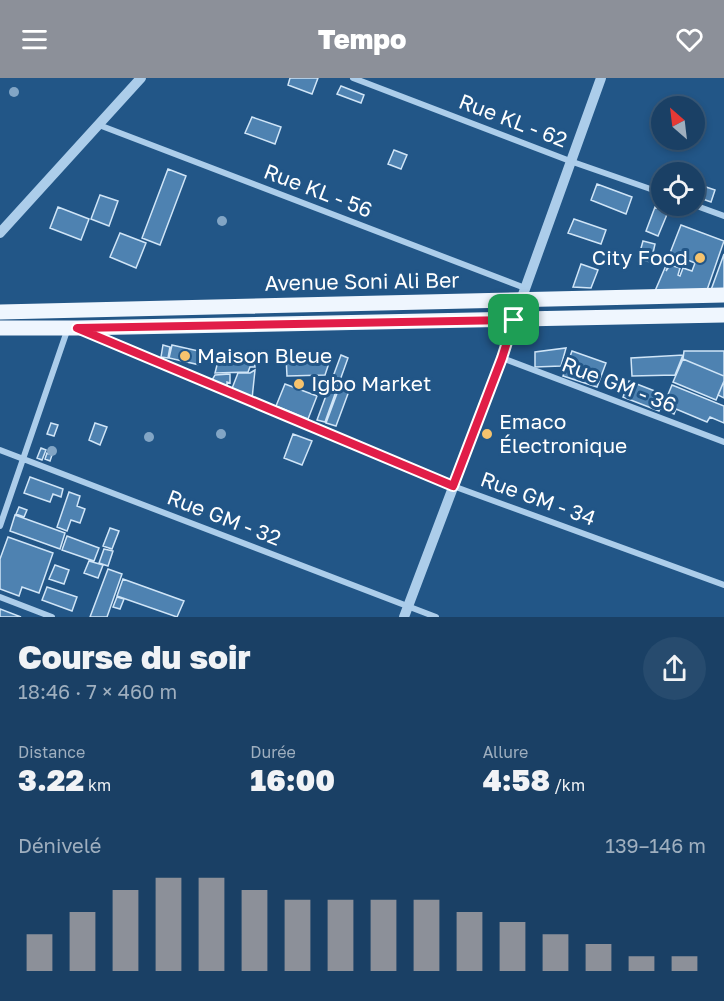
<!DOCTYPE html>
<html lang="fr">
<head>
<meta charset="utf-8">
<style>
  body { margin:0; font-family:"Golos Text",sans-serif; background:#274b6e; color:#f1f3f6; height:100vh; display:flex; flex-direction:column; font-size:22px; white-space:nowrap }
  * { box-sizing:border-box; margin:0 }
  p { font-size:20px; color:#9fafbf }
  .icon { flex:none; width:33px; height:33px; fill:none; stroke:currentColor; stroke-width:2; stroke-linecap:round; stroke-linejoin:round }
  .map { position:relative; height:539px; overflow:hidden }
  .side { display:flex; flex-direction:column; background:#1a4065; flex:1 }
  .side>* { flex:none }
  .needle { width:39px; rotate:332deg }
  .buttons { position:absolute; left:651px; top:18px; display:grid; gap:12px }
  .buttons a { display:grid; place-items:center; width:54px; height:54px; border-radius:50%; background:#1a4065; box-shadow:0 3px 9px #0003,0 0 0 2px #385979; font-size:30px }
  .pin { position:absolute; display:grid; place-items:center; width:51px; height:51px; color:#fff; margin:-26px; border-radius:12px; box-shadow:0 3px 9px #0006 }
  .round { display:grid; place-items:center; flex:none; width:63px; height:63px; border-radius:32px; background:#274b6e }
  .summary { display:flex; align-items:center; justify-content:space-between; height:102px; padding:0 18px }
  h1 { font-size:33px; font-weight:800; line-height:45px }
  .stats { display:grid; grid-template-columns:repeat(3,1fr); gap:9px; height:102px; padding:6px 18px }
  .stats div { display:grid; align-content:center }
  .stats b { font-size:30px; font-weight:800 }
  .stats small { font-size:16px; font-weight:400 }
  .stats p { font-size:16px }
  .chart { height:168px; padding:12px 18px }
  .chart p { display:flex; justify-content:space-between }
  .chart svg { width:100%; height:108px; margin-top:6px; stroke:#8c9099; stroke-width:6 }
  header { display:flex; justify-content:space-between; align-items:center; height:78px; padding:0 18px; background:#8c9099; color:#fff; font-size:27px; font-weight:800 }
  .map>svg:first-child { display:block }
  .building { fill:#4e82b1; stroke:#d0e5f7; stroke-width:1.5 }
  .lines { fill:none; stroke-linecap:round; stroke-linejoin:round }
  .minor { stroke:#accdea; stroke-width:6 }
  .tertiary { stroke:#accdea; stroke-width:10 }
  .primary { stroke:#eff6fe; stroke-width:15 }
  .tree { fill:#82a5c5 }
  .route-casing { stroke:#fff; stroke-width:12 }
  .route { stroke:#e11d48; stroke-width:8 }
  .poi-dot { fill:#f6c36d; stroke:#225687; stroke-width:2 }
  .labels { text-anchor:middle; stroke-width:6; stroke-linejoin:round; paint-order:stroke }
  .street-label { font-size:21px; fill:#fff; stroke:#225687 }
  .poi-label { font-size:21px; fill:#fff; stroke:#225687; text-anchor:start }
</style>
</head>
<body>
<header><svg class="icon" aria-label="menu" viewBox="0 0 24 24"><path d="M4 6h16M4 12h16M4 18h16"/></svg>Tempo<svg class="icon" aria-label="heart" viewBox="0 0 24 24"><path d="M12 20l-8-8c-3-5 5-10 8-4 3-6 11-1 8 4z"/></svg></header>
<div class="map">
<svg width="724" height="539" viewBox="0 0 724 539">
  <rect width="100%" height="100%" fill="#225687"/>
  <path class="building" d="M290,0H318L312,16L288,7Z
    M341,8L364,17L361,25L337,16Z
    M252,39L281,49L275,66L245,55Z
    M394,72L407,77L401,91L388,86Z
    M168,91L186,98L160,167L142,160Z
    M694,105L715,112L711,124L694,118Z
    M597,106L632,119L626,136L591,122Z
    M100,117L118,123L109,148L91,141Z
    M58,129L89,141L81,162L50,150Z
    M655,129L668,134L658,158L646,153Z
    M574,141L606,152L601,166L568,155Z
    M681,147L724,163L707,212L655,213L667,185L669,186L666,193L670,187L680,190L678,197L680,198L683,190L692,193L695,185L670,175Z
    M120,155L146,165L136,190L110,179Z
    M643,163L655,166L651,184L638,181Z
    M724,176V211L711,212Z
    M581,186L598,192L591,210L573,209Z
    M163,267L170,269L168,280L161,279Z
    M172,267L203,274L200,287L169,280Z
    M566,270L561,288L535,289V274Z
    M572,273L606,285L597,309L563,298Z
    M684,273H724V298L683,281Z
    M332,276L325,297L287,298L286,278Z
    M341,277L348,280L325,344L317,342Z
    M683,277L675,297L632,298L631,280Z
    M254,281L255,289H250L248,294L215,295L218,283Z
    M683,281L724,298V303L716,322L673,304Z
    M255,292L252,321L231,313L238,295H250Z
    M230,296V305L227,304V311L211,304L215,297Z
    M629,303L665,317L659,333L623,319Z
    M724,303V320L718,317Z
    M285,306L317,318L308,341L276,328Z
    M672,307L724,328V345L710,339L707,344L676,331L674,336L662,331Z
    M339,310L349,313L336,348L326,345Z
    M51,345L58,347L54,358L47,356Z
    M95,345L107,349L100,367L89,362Z
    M293,356L312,363L302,387L284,380Z
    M41,370L46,372L42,382L37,380Z
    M47,375L52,377L50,383L45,381Z
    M30,399L63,411L61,419L53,416L50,424L24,415Z
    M69,414L80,418L77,428L85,431L80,445L71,442L67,453L57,449Z
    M19,429L27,432L24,439L16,436Z
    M15,437L65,455L60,471L10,453Z
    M110,450L119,453L112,471L103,468Z
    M67,458L99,470L94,483L62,472Z
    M8,459L53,475L39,515L22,509L19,518L0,511V481Z
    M104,471L113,473L108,488L99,485Z
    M89,483L103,487L98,500L84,495Z
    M55,487L69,492L64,506L49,501Z
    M108,491L122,496L107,539H90Z
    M123,501L184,523L177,539L117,518Z
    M47,509L77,519L72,533L42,522Z
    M117,519L124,521L120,531L113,529Z
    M0,531L21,539H0Z"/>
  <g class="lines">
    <path class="minor" d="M353,0L570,83L662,115
      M99,47L525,210
      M694,127L724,138
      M88,255L453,408L724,507
      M502,280L724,364
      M0,372L436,539
      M0,448L68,250
      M0,519L52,539"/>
    <path class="tertiary" d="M0,155L141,0
      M404,539L502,280L521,222L601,0"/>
    <path class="primary" d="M0,234L724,217
      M0,250H77L724,237"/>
  </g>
  <g class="tree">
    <circle cx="14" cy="14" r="5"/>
    <circle cx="222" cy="143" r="5"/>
    <circle cx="221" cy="356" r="5"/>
    <circle cx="149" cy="359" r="5"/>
    <circle cx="52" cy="373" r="5"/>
  </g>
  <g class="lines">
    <g class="route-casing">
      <path id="route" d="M514,242L502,280L453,408L77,250Z"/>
    </g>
    <use href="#route" class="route"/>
  </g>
  <g class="poi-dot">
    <circle cx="700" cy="180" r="6"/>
    <circle cx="185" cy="278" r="6"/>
    <circle cx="299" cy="306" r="6"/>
    <circle cx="487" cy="356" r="6"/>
  </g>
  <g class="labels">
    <g class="street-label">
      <text transform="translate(513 43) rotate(21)" y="7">Rue KL - 62</text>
      <text transform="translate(318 113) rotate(21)" y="7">Rue KL - 56</text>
      <text transform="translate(362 204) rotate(-1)" y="7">Avenue Soni Ali Ber</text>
      <text transform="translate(619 307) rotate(21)" y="7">Rue GM - 36</text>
      <text transform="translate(538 421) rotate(20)" y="7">Rue GM - 34</text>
      <text transform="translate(224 440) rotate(21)" y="7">Rue GM - 32</text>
    </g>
    <g class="poi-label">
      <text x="688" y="187" text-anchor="end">City Food</text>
      <text x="197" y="285">Maison Bleue</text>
      <text x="311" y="313">Igbo Market</text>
      <text x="499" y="351">Emaco<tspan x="499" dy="24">Électronique</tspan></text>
    </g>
  </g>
</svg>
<div class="buttons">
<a><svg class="needle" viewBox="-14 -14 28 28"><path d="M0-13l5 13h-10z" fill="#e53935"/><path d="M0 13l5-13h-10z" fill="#9fafbf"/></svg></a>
<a><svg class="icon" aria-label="locate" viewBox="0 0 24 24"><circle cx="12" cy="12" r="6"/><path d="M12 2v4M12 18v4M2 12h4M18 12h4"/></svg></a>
</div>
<div class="pin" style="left:514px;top:242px;background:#1e9e55"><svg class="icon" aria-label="arrive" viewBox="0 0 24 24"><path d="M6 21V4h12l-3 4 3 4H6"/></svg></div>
</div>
<section class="side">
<div class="summary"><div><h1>Course du soir</h1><p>18:46 · 7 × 460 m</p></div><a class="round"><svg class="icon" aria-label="share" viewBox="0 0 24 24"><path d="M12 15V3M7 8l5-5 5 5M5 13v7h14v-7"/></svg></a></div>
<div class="stats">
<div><p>Distance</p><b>3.22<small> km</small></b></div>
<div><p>Durée</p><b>16:00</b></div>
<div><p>Allure</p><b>4:58<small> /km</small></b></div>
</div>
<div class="chart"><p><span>Dénivelé</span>139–146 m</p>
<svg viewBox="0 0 160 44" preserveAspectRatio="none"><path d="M5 44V29M15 44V20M25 44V11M35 44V6M45 44V6M55 44V11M65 44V15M75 44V15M85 44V15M95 44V15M105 44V20M115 44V24M125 44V29M135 44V33M145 44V38M155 44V38"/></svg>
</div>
</section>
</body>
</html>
